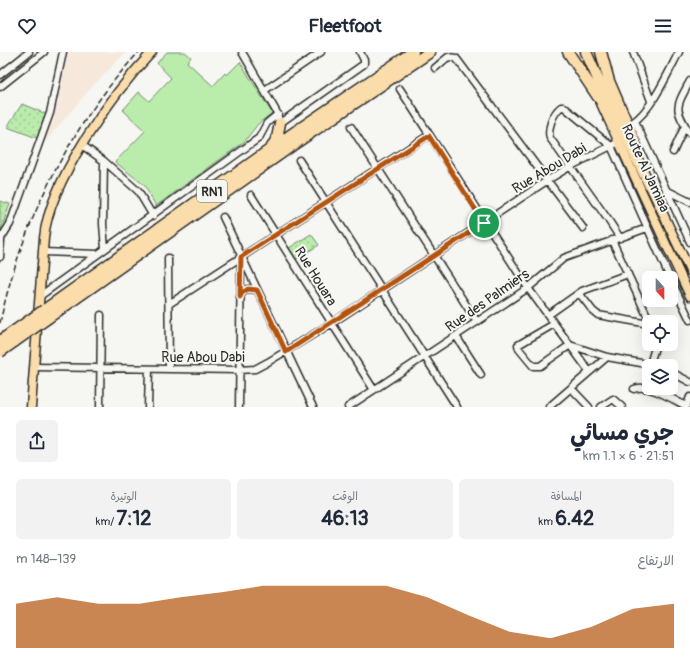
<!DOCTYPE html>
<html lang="ar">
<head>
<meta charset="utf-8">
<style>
  body { margin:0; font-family:Pangolin,"Playpen Sans Arabic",sans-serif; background:#f2f2f3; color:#1f2937; direction:rtl; height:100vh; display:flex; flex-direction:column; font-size:15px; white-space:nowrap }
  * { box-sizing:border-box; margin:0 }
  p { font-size:13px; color:#747a83 }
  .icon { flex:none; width:22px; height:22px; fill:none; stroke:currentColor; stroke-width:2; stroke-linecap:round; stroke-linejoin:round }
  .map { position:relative; height:355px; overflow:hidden; direction:ltr }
  .sheet { display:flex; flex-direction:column; background:#fff; flex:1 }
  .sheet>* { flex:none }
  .needle { width:26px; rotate:159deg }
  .fabs { position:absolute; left:642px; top:219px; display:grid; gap:8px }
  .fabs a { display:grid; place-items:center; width:36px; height:36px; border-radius:6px; background:#fff; box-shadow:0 4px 16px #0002; font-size:20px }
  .pin { position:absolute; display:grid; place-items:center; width:34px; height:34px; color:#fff; margin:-17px; border:2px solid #fff; border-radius:50%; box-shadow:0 1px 4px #0007 }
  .round { display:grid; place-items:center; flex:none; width:42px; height:42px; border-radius:6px; background:#f2f2f3 }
  .headline { display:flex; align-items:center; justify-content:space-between; height:68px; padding:0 16px }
  h1 { font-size:22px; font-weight:700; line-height:30px }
  .metrics { display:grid; grid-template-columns:repeat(3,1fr); gap:6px; height:68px; padding:4px 16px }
  .metrics div { display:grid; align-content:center; border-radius:6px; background:#f2f2f3; text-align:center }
  .metrics b { font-size:20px; font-weight:700 }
  .metrics small { font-size:11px; font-weight:400 }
  .metrics p { font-size:11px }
  .chart { height:112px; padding:8px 16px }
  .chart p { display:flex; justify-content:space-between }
  .chart svg { width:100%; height:72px; margin-top:4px; fill:#b45309; opacity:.7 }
  header { display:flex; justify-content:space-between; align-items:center; height:52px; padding:0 16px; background:#fff; font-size:18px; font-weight:700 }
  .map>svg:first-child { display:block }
  .built { fill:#f7e8dc }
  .green { fill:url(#green-dots); stroke:#728c6c }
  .pitch { fill:#baecac; stroke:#728c6c }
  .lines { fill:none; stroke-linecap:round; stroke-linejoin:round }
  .minor-casing { stroke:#2b2b2b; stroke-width:9 }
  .major-casing { stroke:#2b2b2b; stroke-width:11 }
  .highway-casing { stroke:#2b2b2b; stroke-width:13 }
  .minor { stroke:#f6f6f2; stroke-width:6 }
  .major { stroke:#faddab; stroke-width:8 }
  .highway { stroke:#faddab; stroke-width:10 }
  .rail { stroke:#2b2b2b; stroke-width:1.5; stroke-dasharray:6 3; stroke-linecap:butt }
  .highway-bridge-casing { stroke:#2b2b2b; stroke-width:13; stroke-linecap:butt }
  .highway-bridge { stroke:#faddab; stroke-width:10 }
  .route-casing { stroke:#fff; stroke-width:8 }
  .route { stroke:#b45309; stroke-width:5 }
  .labels { text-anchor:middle; stroke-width:4; stroke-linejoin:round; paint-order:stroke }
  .shield { fill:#f6f6f2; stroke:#686867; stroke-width:1 }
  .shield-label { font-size:13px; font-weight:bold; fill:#2b2b2b }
  .street-label { font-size:14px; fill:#2b2b2b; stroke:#f6f6f2 }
</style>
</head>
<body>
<header><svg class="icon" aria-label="menu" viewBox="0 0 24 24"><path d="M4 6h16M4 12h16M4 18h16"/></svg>Fleetfoot<svg class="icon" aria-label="heart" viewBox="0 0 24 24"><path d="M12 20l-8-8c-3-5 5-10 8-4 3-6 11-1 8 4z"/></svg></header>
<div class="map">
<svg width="690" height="355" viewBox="0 0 690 355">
  <defs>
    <pattern id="green-dots" width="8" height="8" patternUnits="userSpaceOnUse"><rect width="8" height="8" fill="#baecac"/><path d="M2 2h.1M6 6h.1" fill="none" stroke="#a0cb94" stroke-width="1.8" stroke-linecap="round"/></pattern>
  </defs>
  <rect width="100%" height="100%" fill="#f6f6f2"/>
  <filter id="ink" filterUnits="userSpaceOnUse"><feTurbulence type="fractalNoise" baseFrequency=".025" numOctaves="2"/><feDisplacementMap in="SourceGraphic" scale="8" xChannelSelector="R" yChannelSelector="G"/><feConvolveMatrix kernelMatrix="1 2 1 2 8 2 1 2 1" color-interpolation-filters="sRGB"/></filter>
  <g filter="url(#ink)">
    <path class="built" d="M68,0H126L89,38L45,90L56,59Z"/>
    <path class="green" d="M22,52L46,62L37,86L7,75Z
      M0,149L10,152L0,180Z
      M311,182L319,193L296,207L289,196Z"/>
    <path class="pitch" d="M167,0H185L191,5L187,10L213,34L225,21L227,23L240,10L272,61L258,72L244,90L156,154L144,133L115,110L145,79L123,58L139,40L149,49L171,26L157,11Z"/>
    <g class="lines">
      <g class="minor-casing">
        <path id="minor" d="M242,0L276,59L280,71L364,12V8L360,0
          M633,0L651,49
          M435,16L448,5L456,6L583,176
          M0,23L29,0
          M690,29C675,57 674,55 690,82
          M0,35L44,0
          M400,37L528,236L589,319
          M265,38L321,0
          M635,69L690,190
          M632,71C652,58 668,21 679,0
          M351,75L477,270
          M82,93L104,109L138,139L153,164
          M673,100L685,74
          M299,108L457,355
          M104,109L103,172L105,197
          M666,138L690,150
          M251,143L374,338
          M223,165L313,355
          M620,186L609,169L550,86C547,77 553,61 561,55H564L611,94L670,226
          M0,188L10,172L50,61L63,0
          M612,188L650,270
          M43,200L97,202
          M0,205L1,188
          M168,206L169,316
          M671,228L690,268
          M579,241L593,259L598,263L649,272
          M40,244L259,86L267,71L278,62
          M240,245L242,241L248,237L257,238
          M169,252L429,83
          M548,263L582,239L628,222
          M554,272L518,293L519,297L533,314H540L570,293L607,305L658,314
          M456,284L481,323
          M650,312L656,292
          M34,315L239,318L255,317L268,310L332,271L548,128L571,114L619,90
          M671,320L690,330
          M571,336L589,355
          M634,337C647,331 674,348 686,354
          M100,355L101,263
          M148,355L149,317
          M239,355L241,207
          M348,355L528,236L564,206L647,176
          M549,355L607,305
          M601,355L613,347L622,355
          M686,355L690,345"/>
      </g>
      <g class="major-casing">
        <path id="major" d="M598,45L690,244
          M649,132L690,219
          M31,355L44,186C49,130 113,41 152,0"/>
      </g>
      <g class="highway-casing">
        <path id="highway" d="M568,0L598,45
          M586,0L601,34L649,132
          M601,0L609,29L636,92
          M272,95L277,86L280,71
          M44,258L289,84L413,0
          M48,266L293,93L430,0"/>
      </g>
      <use href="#minor" class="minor"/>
      <use href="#major" class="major"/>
      <use href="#highway" class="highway"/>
      <path class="rail" d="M0,271C21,172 70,73 139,0"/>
      <g class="highway-bridge-casing">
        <path id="highway-bridge" d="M0,289L44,258
          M0,300L48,266"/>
      </g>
      <use href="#highway-bridge" class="highway-bridge"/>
    </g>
  </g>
  <g class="lines" filter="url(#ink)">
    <g class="route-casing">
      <path id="route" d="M429,84L484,171L286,300L257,238L248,237L242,241L240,245L241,205Z"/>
    </g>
    <use href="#route" class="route"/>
  </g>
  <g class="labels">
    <rect class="shield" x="197" y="128" width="30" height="22" rx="3"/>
    <g class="shield-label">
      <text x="212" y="144">RN1</text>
    </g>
    <g class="street-label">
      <text transform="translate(549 116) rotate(-31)" y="5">Rue Abou Dabi</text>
      <text transform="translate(646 116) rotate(65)" y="5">Route Al Jamiaa</text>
      <text transform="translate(316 224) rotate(58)" y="5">Rue Houara</text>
      <text transform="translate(487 248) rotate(-35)" y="5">Rue des Palmiers</text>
      <text x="203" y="310">Rue Abou Dabi</text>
    </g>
  </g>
</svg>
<div class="fabs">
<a><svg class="needle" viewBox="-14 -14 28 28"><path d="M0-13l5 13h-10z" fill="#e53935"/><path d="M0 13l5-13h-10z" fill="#747a83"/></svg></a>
<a><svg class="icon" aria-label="locate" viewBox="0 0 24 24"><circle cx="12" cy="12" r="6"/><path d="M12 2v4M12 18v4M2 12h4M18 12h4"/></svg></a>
<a><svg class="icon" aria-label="layers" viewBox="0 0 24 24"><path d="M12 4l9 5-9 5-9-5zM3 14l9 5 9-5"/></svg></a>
</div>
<div class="pin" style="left:484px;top:171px;background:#1e9e55"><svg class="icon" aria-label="arrive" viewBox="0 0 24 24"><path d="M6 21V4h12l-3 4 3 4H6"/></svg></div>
</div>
<section class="sheet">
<div class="headline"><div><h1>جري مسائي</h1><p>21:51 · 6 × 1.1 km</p></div><a class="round"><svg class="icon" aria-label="share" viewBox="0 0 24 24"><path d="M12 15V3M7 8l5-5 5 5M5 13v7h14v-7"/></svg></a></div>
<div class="metrics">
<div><p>المسافة</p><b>6.42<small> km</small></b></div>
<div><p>الوقت</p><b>46:13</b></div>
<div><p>الوتيرة</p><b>7:12<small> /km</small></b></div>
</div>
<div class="chart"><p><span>الارتفاع</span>139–148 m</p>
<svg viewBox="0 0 160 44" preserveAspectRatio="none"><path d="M0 44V17L10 13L20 17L30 17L40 13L50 10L60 6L70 6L80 6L90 6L100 13L110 24L120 34L130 38L140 31L150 20L160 17V44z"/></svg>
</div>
</section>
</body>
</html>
